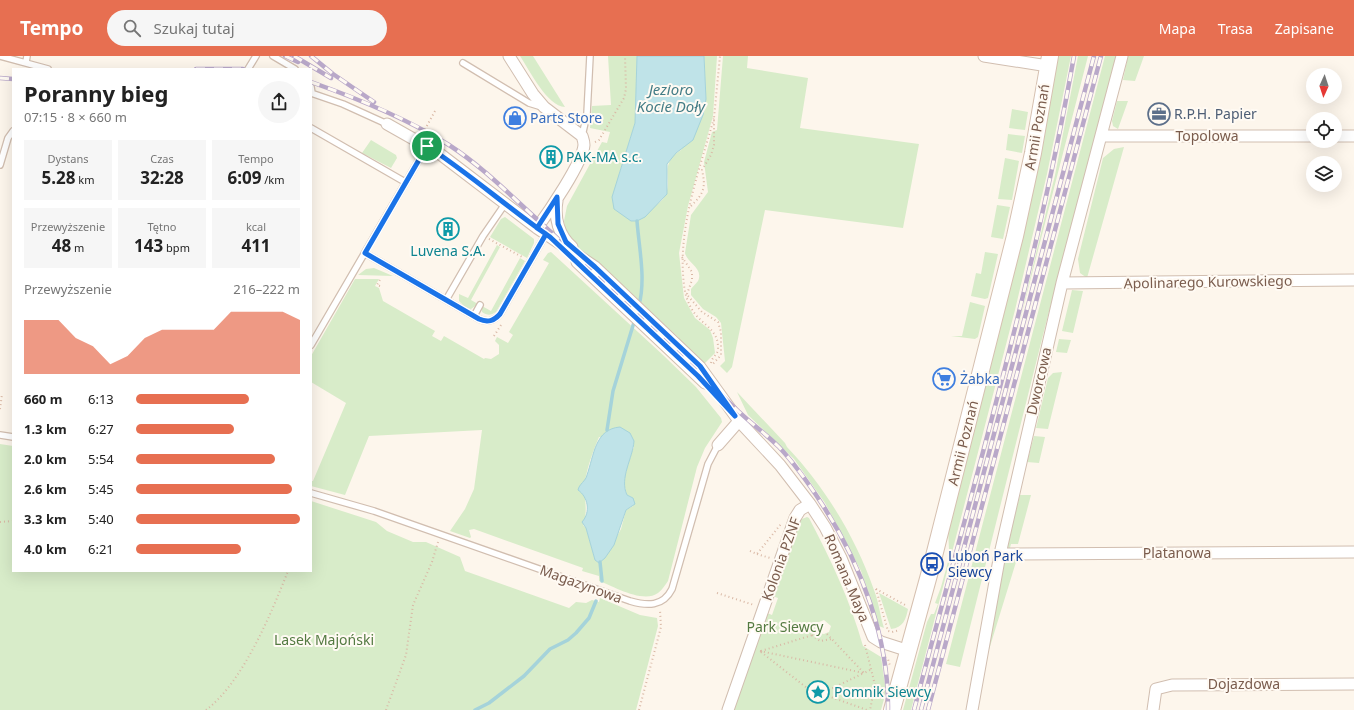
<!DOCTYPE html>
<html lang="pl">
<head>
<meta charset="utf-8">
<style>
  body { margin:0; font-family:"Noto Sans",sans-serif; background:#f6f6f6; color:#222; height:100vh; display:flex; flex-direction:column; font-size:15px; white-space:nowrap }
  * { box-sizing:border-box; margin:0 }
  p { font-size:13px; color:#767676 }
  .icon { flex:none; width:22px; height:22px; fill:none; stroke:currentColor; stroke-width:2; stroke-linecap:round; stroke-linejoin:round }
  .map { position:relative; flex:1; overflow:hidden }
  .side { position:absolute; left:12px; top:12px; width:300px; height:504px; display:flex; flex-direction:column; background:#fff; border-radius:0px; box-shadow:0 4px 16px #0002 }
  .side>* { flex:none }
  .needle { width:26px; rotate:183deg }
  .fabs { position:absolute; left:1306px; top:12px; display:grid; gap:8px }
  .fabs a { display:grid; place-items:center; width:36px; height:36px; border-radius:50%; background:#fff; box-shadow:0 4px 16px #0002; font-size:20px }
  .pin { position:absolute; display:grid; place-items:center; width:34px; height:34px; color:#fff; margin:-17px; border:2px solid #fff; border-radius:50%; box-shadow:0 1px 4px #0007 }
  .round { display:grid; place-items:center; flex:none; width:42px; height:42px; border-radius:21px; background:#f6f6f6 }
  .summary { display:flex; align-items:center; justify-content:space-between; height:68px; padding:0 12px }
  h1 { font-size:22px; font-weight:700; line-height:30px }
  .figures { display:grid; grid-template-columns:repeat(3,1fr); gap:6px; height:68px; padding:4px 12px }
  .figures div { display:grid; align-content:center; border-radius:0px; background:#f6f6f6; text-align:center }
  .figures b { font-size:17px; font-weight:700 }
  .figures small { font-size:11px; font-weight:400 }
  .figures p { font-size:11px }
  .chart { height:112px; padding:8px 12px }
  .chart p { display:flex; justify-content:space-between }
  .chart svg { width:100%; height:72px; margin-top:4px; fill:#e76f51; opacity:.7 }
  ul { padding:0 12px; list-style:none; font-size:13px }
  li { display:grid; grid-template-columns:64px 48px 1fr; align-items:center; height:30px }
  li i { height:10px; border-radius:5px; background:#e76f51 }
  header { display:flex; align-items:center; gap:24px; box-sizing:border-box; height:56px; padding:0 20px; background:#e76f51; color:#fff }
  header strong { font-size:19px }
  nav { display:flex; gap:22px; margin-inline-start:auto; font-size:14px }
  .search { width:280px; height:36px; background:#f6f6f6; display:flex; align-items:center; gap:10px; box-sizing:border-box; padding:0 14px; border-radius:22px; color:#767676; font-size:15px }
  .map>svg:first-child { display:block }
  .green { fill:#d8ecc9; fill-rule:evenodd }
  .water { fill:#bfe3e8; stroke:#a5d3da }
  .lines { fill:none; stroke-linecap:round; stroke-linejoin:round }
  .stream { stroke:#a5d3da; stroke-width:3.5 }
  .lane-casing { stroke:#d1beb0; stroke-width:8 }
  .street-casing { stroke:#d1beb0; stroke-width:13 }
  .secondary-casing { stroke:#d6c0b0; stroke-width:18 }
  .path { stroke:#d9b8a5; stroke-width:2; stroke-dasharray:1 3; stroke-linecap:butt }
  .lane { stroke:#fff; stroke-width:5.5 }
  .street { stroke:#fff; stroke-width:11 }
  .secondary { stroke:#fff; stroke-width:16 }
  .rail-casing { stroke:#b9a8c9; stroke-width:4.5 }
  .rail { stroke:#fffaf3; stroke-width:3; stroke-dasharray:9; stroke-linecap:butt }
  .route-casing { stroke:#fff; stroke-width:8 }
  .route { stroke:#1a73e8; stroke-width:5 }
  .labels { text-anchor:middle; stroke-width:4; stroke-linejoin:round; paint-order:stroke }
  .service-label { font-size:14px; fill:#4e5e75; stroke:#fffaf3; text-anchor:start }
  .shop-label { font-size:14px; fill:#366cbe; stroke:#fffaf3; text-anchor:start }
  .street-label { font-size:14px; fill:#7a5c4d; stroke:#fffaf3 }
  .culture-label { font-size:14px; fill:#0d838f; stroke:#fffaf3; text-anchor:start }
  .transit-label { font-size:14px; fill:#164399; stroke:#fffaf3; text-anchor:start }
  .park-label { font-size:14px; fill:#537a41; stroke:#fffaf3 }
  .water-label { font-size:15px; font-style:italic; fill:#437c86; stroke:#fffaf3 }
</style>
</head>
<body>
<header>
<strong>Tempo</strong>
<div class="search"><svg class="icon" aria-label="search" viewBox="0 0 24 24"><circle cx="10" cy="10" r="6"/><path d="M15 15l6 6"/></svg>Szukaj tutaj</div>
<nav><a>Mapa</a><a>Trasa</a><a>Zapisane</a></nav>
</header>
<div class="map">
<svg width="1354" height="654" viewBox="0 0 1354 654">
  <rect width="100%" height="100%" fill="#fdf6ec"/>
  <path class="green" d="M520,0H533L565,51C547,50 530,15 520,0Z
    M608,0H637L635,67L619,118L631,165C641,165 644,161 651,153C654,150 660,147 663,143C676,125 656,109 681,94L706,43L704,0H717L713,60L688,150L679,197L684,242L695,262L710,274L713,282L715,297L703,309L678,284L679,282L599,207L598,208L574,188L566,177L564,165L567,150L602,86L607,87L610,76L590,72L592,50L611,49Z
    M723,0H748L747,12L808,22L800,72L919,88L903,172L765,154L732,311L727,317L720,310L725,305L721,267L716,261L703,253L691,239V233C693,230 696,228 698,225C704,212 687,207 685,197L691,159L708,136L704,106L712,76L717,74Z
    M1057,0H1071L1047,118L1015,254L911,654H903L927,566L931,558H934L938,548L935,547L941,531L951,495L949,494L948,473L1029,152L1043,87Z
    M1078,0H1088L1017,276L1055,119Z
    M1105,0H1116L1046,267L960,611L946,608Z
    M1128,0H1144L1135,25L1123,24Z
    M1117,45H1128L1118,73L1113,70L1112,65Z
    M1012,53L1028,56L1025,74L1009,72Z
    M1008,78L1025,80L1022,97L1006,94Z
    M371,84L396,99L397,102L391,112L362,97Z
    M1124,91L1087,222L1080,217L1078,203L1103,102L1114,93Z
    M1005,102L1019,105L1012,144L998,143Z
    M997,149L1010,151L1003,183L991,181Z
    M505,161L534,183V187L527,202L490,181L501,163Z
    M497,189L500,191L471,244L478,248L471,253L466,252L459,245V238L468,242Z
    M551,196L663,299L696,331L721,362L722,366L705,392L697,411L668,525C665,529 662,534 658,537C643,548 613,530 599,525V520L582,515L583,512L474,473L469,474L471,481L470,482L450,475L465,453L474,433L482,374L369,380L345,439L311,430V425H313L346,347L311,326V300L355,223H379L375,230L379,232L383,245L435,275L432,280L441,285L444,280L484,303L485,302L491,303L499,298V289L495,285L497,281L508,287L513,279L509,276L549,207L543,204L548,197ZM599,381L634,391C628,404 621,425 627,439L633,442V450L626,454L621,473L605,502L595,504L586,472L583,469C589,452 583,442 585,426C587,412 593,395 599,381Z
    M985,196L998,198L988,242L985,243L971,240L976,217L981,218Z
    M520,202L525,205L496,256C491,259 488,260 482,256V250L491,255Z
    M374,212L393,220L358,219L366,213Z
    M1072,234L1083,235L1073,277L1062,275Z
    M970,246L985,250L978,281L975,283L951,280H962Z
    M1059,283L1071,284L1067,297L1056,296Z
    M1062,316L1048,373L1036,372L1048,322L1053,317Z
    M737,336L785,387L787,391C825,431 856,482 874,534C879,547 880,559 884,572L879,570L861,515L825,447L794,403L748,359Z
    M1034,380L1045,381L1039,407L1027,406Z
    M0,388L13,390V515H311V445L376,466L387,475L413,486H426L460,501L465,515L569,552L576,546L586,547L592,544L599,546L600,542L640,559L657,562L658,570L636,654H0Z
    M1020,439H1031L1018,488H1011L1010,492H1006Z
    M799,461L802,463L807,461L809,462C831,504 850,544 863,590L881,601L886,636L881,654H734L767,557L772,559L778,542L772,540ZM824,564L831,570L829,576L824,578L819,577L816,571L819,566Z
    M1004,503L1016,504V506L988,597Z
    M879,537L908,553C906,563 903,572 891,573Z"/>
  <path class="water" d="M637,0H704L706,43L703,59L693,84L676,97L667,108V138L645,161L637,165H631L614,153L612,141L635,67Z
    M620,371L630,377L634,385C633,402 619,422 627,439L633,442L635,448L626,454L614,489L605,502L599,507L595,504L586,472L582,466C591,456 588,441 578,434C579,428 586,425 587,419C594,399 595,373 620,371Z"/>
  <g class="lines">
    <path class="stream" d="M637,165C639,192 646,223 639,249
      M607,374L613,335L635,263
      M600,506L602,525
      M475,654L489,647L524,620L550,593L568,584L576,577L589,562L596,545"/>
    <g class="lane-casing">
      <path id="lane" d="M0,0L48,13
        M273,0L295,13
        M26,6L27,0
        M463,7L529,47L542,51
        M248,13L256,0
        M311,31L312,37
        M311,37L343,48L387,68
        M311,72L405,126
        M582,80L587,58L590,0
        M0,109L8,82L13,75
        M365,197L479,263C488,267 494,265 500,258L546,178
        M446,244L483,180L505,148
        M474,260L480,249
        M311,289L427,90
        M0,379L13,381
        M311,437L374,455L630,545C647,550 663,551 672,533L708,408L718,389"/>
    </g>
    <g class="street-casing">
      <path id="street" d="M509,0L533,38L544,51L582,80C583,83 584,85 584,89C583,106 548,157 537,172
        M984,0L1048,10
        M387,68L440,98L537,172L595,211L700,311L739,365L780,409L810,448L825,471L841,502L873,581L881,586L909,595
        M1101,80H1313
        M1335,80H1354
        M557,145C554,162 559,180 572,191
        M577,206L705,327
        M1062,227L1354,224
        M718,389L739,365
        M1000,498L1354,496
        M728,654L795,462L800,454L810,448
        M972,654L1000,498L1062,227L1122,0
        M1153,654L1156,633L1172,629L1354,628"/>
    </g>
    <g class="secondary-casing">
      <path id="secondary" d="M892,654L932,508L1015,180L1033,97L1050,0"/>
    </g>
    <path class="path" d="M423,77L435,55
      M595,86L599,84L624,42L626,33L625,0
      M691,150C704,137 706,132 702,114L711,99L714,89V62L720,0
      M489,183L524,202
      M682,201L692,216V224L687,238
      M380,230L377,229L381,222
      M688,240L702,256L718,266L721,276V299L712,309
      M494,280L501,269
      M711,307C712,301 717,299 718,294C719,275 706,271 696,259C689,251 685,239 684,229C677,172 699,116 714,62
      M0,353L2,338
      M0,466L13,465
      M750,495L757,498L781,468
      M757,498L770,502
      M876,533L888,575L892,576L900,574
      M876,533L907,550
      M717,537L754,549
      M827,578L864,617L829,634
      M812,579L820,585L832,583
      M865,589L875,629L870,654
      M760,595L864,617L870,614
      M761,595L819,577
      M761,596L807,632
      M882,599L888,603L890,610
      M807 636a11 11 0 1 1 22 0a11 11 0 1 1-22 0Z
      M828,640L867,654
      M206,654C243,626 271,558 288,515
      M386,654L406,599L413,549L432,506L438,486
      M639,654L661,571L660,554"/>
    <use href="#lane" class="lane"/>
    <use href="#street" class="street"/>
    <use href="#secondary" class="secondary"/>
    <g class="rail-casing">
      <path id="rail" d="M285,0L298,6
        M294,0L331,22
        M311,0L333,18L374,46
        M196,13H243
        M0,22L13,23
        M311,26C359,43 406,62 449,89C483,111 511,140 541,167C590,213 640,258 688,305C704,321 719,337 735,352C749,366 765,377 779,391C795,408 809,428 822,448C861,508 889,582 888,654
        M914,654C971,437 1035,221 1074,0
        M921,654L1094,0
        M928,654L1101,0"/>
    </g>
    <use href="#rail" class="rail"/>
  </g>
  <g class="lines">
    <g class="route-casing">
      <path id="route" d="M427,90C470,118 508,152 550,181L698,320L735,360L700,310L595,211L566,186L558,168L557,141L537,172L546,178L500,258C494,265 488,267 479,263L365,197L427,90"/>
    </g>
    <use href="#route" class="route"/>
  </g>
  <defs>
    <g id="office-ring" transform="scale(1.15)"><circle r="9.5" fill="#fffaf3" stroke="#5c6f8a" stroke-width="1.5"/><path d="M-6-3h4V-5.5h4V-3h4V5H-6ZM-1-4.5V-3h2v-1.5ZM-6 0V1H6V0Z" fill="#5c6f8a"/></g>
    <g id="shop-ring" transform="scale(1.15)"><circle r="9.5" fill="#fffaf3" stroke="#3f7fe0" stroke-width="1.5"/><path d="M-5-2.5h2.3a2.7 3.5 0 0 1 5.4 0H5L5.5 6h-11ZM-1.5-2.5h3a1.5 2.3 0 0 0-3 0Z" fill="#3f7fe0"/></g>
    <g id="building-ring" transform="scale(1.15)"><circle r="9.5" fill="#fffaf3" stroke="#0f9aa8" stroke-width="1.5"/><path d="M-4-6H4V6H1V3H-1V6H-4ZM-2.5-4.3h1.7v1.8h-1.7ZM.8-4.3h1.7v1.8H.8ZM-2.5-1h1.7V.8h-1.7ZM.8-1h1.7V.8H.8Z" fill="#0f9aa8"/></g>
    <g id="supermarket-ring" transform="scale(1.15)"><circle r="9.5" fill="#fffaf3" stroke="#3f7fe0" stroke-width="1.5"/><path d="M-6-5.5h2.5l.6 2H6L4.5 2H-2.5L-4.4-4H-6ZM-1.5 3.2a1.3 1.3 0 1 0 .1 0ZM3 3.2a1.3 1.3 0 1 0 .1 0Z" fill="#3f7fe0"/></g>
    <g id="bus-ring" transform="scale(1.15)"><circle r="9.5" fill="#fffaf3" stroke="#1a4fb4" stroke-width="1.5"/><path d="M-5-6H5V4H4V6H2V4H-2V6H-4V4H-5ZM-3.5-4V0h7V-4ZM-3.5 1.2v1.5H-2V1.2ZM2 1.2v1.5H3.5V1.2Z" fill="#1a4fb4"/></g>
    <g id="sight-ring" transform="scale(1.15)"><circle r="9.5" fill="#fffaf3" stroke="#0f9aa8" stroke-width="1.5"/><path d="M0-6L1.8-2.2L6-1.7L2.9 1.2L3.7 5.4L0 3.3L-3.7 5.4L-2.9 1.2L-6-1.7L-1.8-2.2Z" fill="#0f9aa8"/></g>
  </defs>
  <g fill-rule="evenodd">
    <use href="#office-ring" x="1159" y="58"/>
    <use href="#shop-ring" x="515" y="62"/>
    <use href="#building-ring" x="551" y="101"/>
    <use href="#building-ring" x="448" y="173"/>
    <use href="#supermarket-ring" x="944" y="323"/>
    <use href="#bus-ring" x="932" y="508"/>
    <use href="#sight-ring" x="818" y="636"/>
  </g>
  <g class="labels">
    <g class="service-label">
      <text x="1174" y="63">R.P.H. Papier</text>
    </g>
    <g class="shop-label">
      <text x="530" y="67">Parts Store</text>
      <text x="960" y="328">Żabka</text>
    </g>
    <g class="street-label">
      <text transform="translate(1037 71) rotate(-80)" y="5">Armii Poznań</text>
      <text x="1207" y="85">Topolowa</text>
      <text transform="translate(1208 226) rotate(-1)" y="5">Apolinarego Kurowskiego</text>
      <text transform="translate(1039 325) rotate(-77)" y="5">Dworcowa</text>
      <text transform="translate(963 387) rotate(-76)" y="5">Armii Poznań</text>
      <text x="1177" y="502">Platanowa</text>
      <text transform="translate(781 503) rotate(-70)" y="5">Kolonia PZNF</text>
      <text transform="translate(847 522) rotate(67)" y="5">Romana Maya</text>
      <text transform="translate(581 528) rotate(20)" y="5">Magazynowa</text>
      <text x="1244" y="633">Dojazdowa</text>
    </g>
    <g class="culture-label">
      <text x="566" y="106">PAK-MA s.c.</text>
      <text x="448" y="200" text-anchor="middle">Luvena S.A.</text>
      <text x="834" y="641">Pomnik Siewcy</text>
    </g>
    <g class="transit-label">
      <text x="948" y="505">Luboń Park<tspan x="948" dy="16">Siewcy</tspan></text>
    </g>
    <g class="park-label">
      <text x="785" y="576">Park Siewcy</text>
      <text x="324" y="589">Lasek Majoński</text>
    </g>
    <g class="water-label">
      <text x="671" y="39">Jezioro<tspan x="671" dy="17">Kocie Doły</tspan></text>
    </g>
  </g>
</svg>
<div class="fabs">
<a><svg class="needle" viewBox="-14 -14 28 28"><path d="M0-13l5 13h-10z" fill="#e53935"/><path d="M0 13l5-13h-10z" fill="#767676"/></svg></a>
<a><svg class="icon" aria-label="locate" viewBox="0 0 24 24"><circle cx="12" cy="12" r="6"/><path d="M12 2v4M12 18v4M2 12h4M18 12h4"/></svg></a>
<a><svg class="icon" aria-label="layers" viewBox="0 0 24 24"><path d="M12 4l9 5-9 5-9-5zM3 14l9 5 9-5"/></svg></a>
</div>
<div class="pin" style="left:427px;top:90px;background:#1e9e55"><svg class="icon" aria-label="arrive" viewBox="0 0 24 24"><path d="M6 21V4h12l-3 4 3 4H6"/></svg></div>
<section class="side">
<div class="summary"><div><h1>Poranny bieg</h1><p>07:15 · 8 × 660 m</p></div><a class="round"><svg class="icon" aria-label="share" viewBox="0 0 24 24"><path d="M12 15V3M7 8l5-5 5 5M5 13v7h14v-7"/></svg></a></div>
<div class="figures">
<div><p>Dystans</p><b>5.28<small> km</small></b></div>
<div><p>Czas</p><b>32:28</b></div>
<div><p>Tempo</p><b>6:09<small> /km</small></b></div>
</div>
<div class="figures">
<div><p>Przewyższenie</p><b>48<small> m</small></b></div>
<div><p>Tętno</p><b>143<small> bpm</small></b></div>
<div><p>kcal</p><b>411</b></div>
</div>
<div class="chart"><p><span>Przewyższenie</span>216–222 m</p>
<svg viewBox="0 0 160 44" preserveAspectRatio="none"><path d="M0 44V11L10 11L20 11L30 22L40 27L50 38L60 33L70 22L80 17L90 17L100 17L110 17L120 6L130 6L140 6L150 6L160 11V44z"/></svg>
</div>
<ul>
<li><b>660 m</b>6:13<i style="width:69%"></i></li>
<li><b>1.3 km</b>6:27<i style="width:60%"></i></li>
<li><b>2.0 km</b>5:54<i style="width:85%"></i></li>
<li><b>2.6 km</b>5:45<i style="width:95%"></i></li>
<li><b>3.3 km</b>5:40<i style="width:100%"></i></li>
<li><b>4.0 km</b>6:21<i style="width:64%"></i></li>
</ul>
</section>
</div>
</body>
</html>
